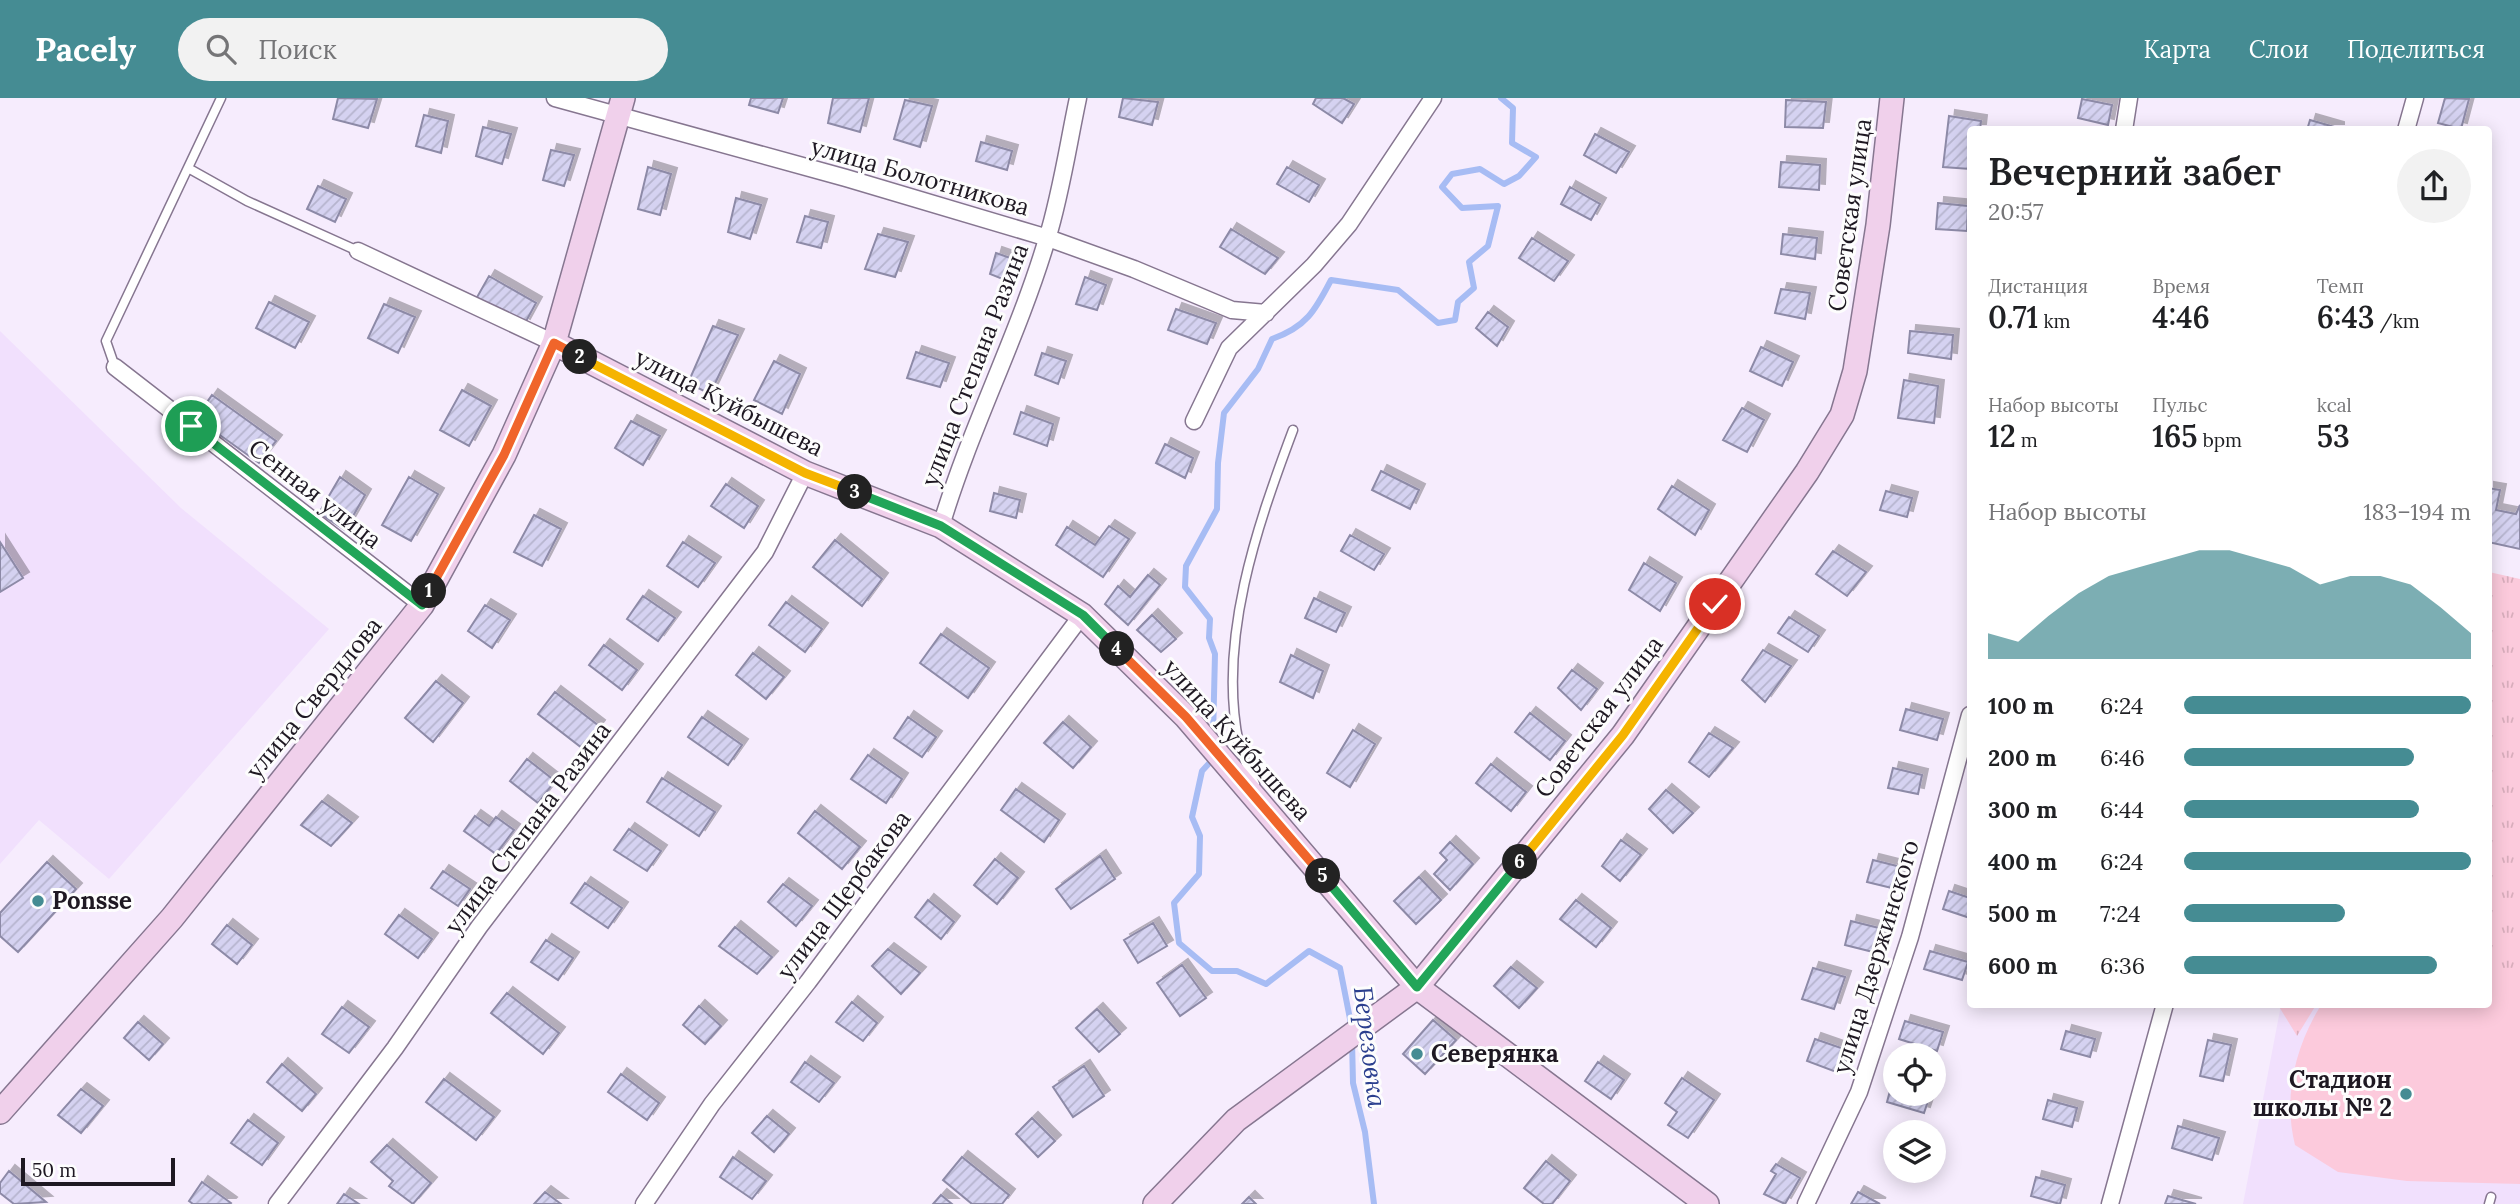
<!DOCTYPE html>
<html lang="ru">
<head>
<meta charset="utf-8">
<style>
  body { margin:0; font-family:Lora,serif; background:#f2f2f2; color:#202124; height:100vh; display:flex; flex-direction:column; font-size:26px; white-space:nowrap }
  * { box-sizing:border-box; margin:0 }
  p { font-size:23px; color:#757577 }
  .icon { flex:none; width:38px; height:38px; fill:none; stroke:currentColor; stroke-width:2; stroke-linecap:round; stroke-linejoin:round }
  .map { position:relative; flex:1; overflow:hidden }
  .sheet { position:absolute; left:1967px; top:28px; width:525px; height:882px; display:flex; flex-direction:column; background:#fff; border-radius:7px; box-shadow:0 4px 18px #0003 }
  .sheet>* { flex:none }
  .tools { position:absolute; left:1883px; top:945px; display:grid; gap:14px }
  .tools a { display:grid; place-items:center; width:63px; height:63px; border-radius:50%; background:#fff; box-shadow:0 4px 18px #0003; font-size:35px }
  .scale { position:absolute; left:21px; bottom:18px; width:154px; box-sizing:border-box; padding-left:7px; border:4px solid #1e1822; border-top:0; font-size:19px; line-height:24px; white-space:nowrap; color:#1e1822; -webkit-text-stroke:5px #fdfdfd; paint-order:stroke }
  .pin { position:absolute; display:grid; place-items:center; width:60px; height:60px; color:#fff; margin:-30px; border:4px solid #fff; border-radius:50%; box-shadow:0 2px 7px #0007 }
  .km { position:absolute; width:35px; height:35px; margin:-18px; border-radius:50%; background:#222; color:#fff; font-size:19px; line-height:35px; text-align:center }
  .round { display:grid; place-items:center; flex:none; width:74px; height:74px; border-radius:37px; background:#f2f2f2 }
  .summary { display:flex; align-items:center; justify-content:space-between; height:119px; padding:0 21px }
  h1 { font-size:38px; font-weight:600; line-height:52px }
  .metrics { display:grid; grid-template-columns:repeat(3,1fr); gap:10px; height:119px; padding:7px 21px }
  .metrics div { display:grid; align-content:center }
  .metrics b { font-size:30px; font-weight:600 }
  .metrics small { font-size:19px; font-weight:400 }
  .metrics p { font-size:19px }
  .chart { height:196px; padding:14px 21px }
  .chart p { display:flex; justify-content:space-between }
  .chart svg { width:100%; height:126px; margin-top:7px; fill:#458c93; opacity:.7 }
  ul { padding:0 21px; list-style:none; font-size:23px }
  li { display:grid; grid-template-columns:112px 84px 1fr; align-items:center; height:52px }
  li i { height:18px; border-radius:9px; background:#458c93 }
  header { display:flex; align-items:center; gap:42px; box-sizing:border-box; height:98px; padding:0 35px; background:#458c93; color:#fff }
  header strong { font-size:33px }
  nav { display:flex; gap:38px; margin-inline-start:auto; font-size:24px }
  .search { width:490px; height:63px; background:#f2f2f2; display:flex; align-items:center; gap:18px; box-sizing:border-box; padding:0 24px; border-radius:38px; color:#757577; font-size:26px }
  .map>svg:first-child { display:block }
  .built { fill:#f1e0fd }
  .park { fill:url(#park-tufts) }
  .pitch { fill:#fccadc }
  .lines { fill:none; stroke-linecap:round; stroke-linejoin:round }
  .stream { stroke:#a7bcf4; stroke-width:6 }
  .building { fill:url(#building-hatch); stroke:#8d8aa7; stroke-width:2; filter:url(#shadow) }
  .lane-casing { stroke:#867690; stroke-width:11 }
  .street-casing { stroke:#867690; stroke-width:19 }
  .secondary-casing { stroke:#867690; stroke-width:26 }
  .lane { stroke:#fff; stroke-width:8 }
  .street { stroke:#fff; stroke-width:16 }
  .secondary { stroke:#f0d0eb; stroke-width:23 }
  .split-1-casing { stroke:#fff; stroke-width:14 }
  .split-2-casing { stroke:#fff; stroke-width:14 }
  .split-3-casing { stroke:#fff; stroke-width:14 }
  .split-4-casing { stroke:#fff; stroke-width:14 }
  .split-5-casing { stroke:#fff; stroke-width:14 }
  .split-6-casing { stroke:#fff; stroke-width:14 }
  .split-7-casing { stroke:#fff; stroke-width:14 }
  .split-1 { stroke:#22a559; stroke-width:9 }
  .split-2 { stroke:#f0652b; stroke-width:9 }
  .split-3 { stroke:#f5b400; stroke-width:9 }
  .split-4 { stroke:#22a559; stroke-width:9 }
  .split-5 { stroke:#f0652b; stroke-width:9 }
  .split-6 { stroke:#22a559; stroke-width:9 }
  .split-7 { stroke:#f5b400; stroke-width:9 }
  .poi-dot { fill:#458c93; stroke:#fdfdfd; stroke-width:2.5 }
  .labels { text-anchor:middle; stroke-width:6; stroke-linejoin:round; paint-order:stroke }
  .street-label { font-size:24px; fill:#1e1822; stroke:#fdfdfd }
  .poi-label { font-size:24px; font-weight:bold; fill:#1e1822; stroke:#fdfdfd; text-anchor:start }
  .water-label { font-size:26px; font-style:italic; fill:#2b3f8e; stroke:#fdfdfd }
</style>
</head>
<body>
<header>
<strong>Pacely</strong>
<div class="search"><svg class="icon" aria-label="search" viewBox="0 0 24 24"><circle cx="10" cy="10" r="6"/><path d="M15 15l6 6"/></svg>Поиск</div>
<nav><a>Карта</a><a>Слои</a><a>Поделиться</a></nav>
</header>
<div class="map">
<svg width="2520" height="1106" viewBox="0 0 2520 1106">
  <defs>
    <pattern id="park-tufts" width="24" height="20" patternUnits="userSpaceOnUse" patternTransform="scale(1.75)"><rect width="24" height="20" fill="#fccadc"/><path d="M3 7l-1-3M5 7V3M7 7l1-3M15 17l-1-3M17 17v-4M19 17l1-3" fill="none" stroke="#d8adbc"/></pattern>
    <pattern id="building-hatch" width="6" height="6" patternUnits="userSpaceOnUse" patternTransform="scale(1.75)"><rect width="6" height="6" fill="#d5d2f1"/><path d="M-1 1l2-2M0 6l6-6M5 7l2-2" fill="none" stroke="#b6b4ce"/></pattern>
    <filter id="shadow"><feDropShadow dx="6" dy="-6" stdDeviation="0" flood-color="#0004"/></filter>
  </defs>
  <rect width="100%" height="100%" fill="#f6ecfd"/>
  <path class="built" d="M0,233L181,410L329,531L109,781L39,722L0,766Z
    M2520,858V1106H2243L2281,907L2488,906Z"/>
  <path class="park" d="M2489,474L2520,481V888L2489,885Z
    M2278,907V906L2316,907L2297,938Z"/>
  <path class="pitch" d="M2489,880H2520V1086L2407,1083L2338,1074L2295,1047C2283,999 2295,949 2321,907L2488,906Z"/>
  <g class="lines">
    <path class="stream" d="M1213,639L1215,556L1209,540L1210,521L1185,489L1186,468L1217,411L1218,365L1224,315L1258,271L1272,241C1306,229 1315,213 1331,182L1398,192L1438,225L1455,222L1458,204L1474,190L1469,164L1488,148L1498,108L1462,110L1442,89L1452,76L1480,71L1504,86L1519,78L1536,59L1512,45L1513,10L1501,0
      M1214,660L1202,673L1192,719L1200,738L1199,776L1174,805L1179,845L1212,873H1237L1266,886L1309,853L1340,870L1352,931
      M1352,942L1353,985L1365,1034L1374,1106"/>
  </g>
  <path class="building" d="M338,0L377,1L368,30L333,21Z
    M751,0H783L778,15L749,7Z
    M833,0H869L860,34L828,25Z
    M1123,0L1158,4L1152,27L1119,19Z
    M1316,0H1343L1354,6L1342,25L1313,6Z
    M2445,0L2469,1L2461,31L2438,25Z
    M2082,1L2112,7L2108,27L2078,20Z
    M905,2L932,8L920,49L894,41Z
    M1786,2L1826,4L1823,30L1785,29Z
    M424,17L448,23L441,55L416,48Z
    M1949,18L1981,23L1980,32H1970V71L1943,69Z
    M2310,22L2338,30V32H2307Z
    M483,29L511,36L502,66L476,58Z
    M1595,36L1629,54L1616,75L1584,57Z
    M981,44L1012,53L1007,72L976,63Z
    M551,52L574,57L564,88L543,82Z
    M1781,64L1820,67L1819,92L1779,89Z
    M648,69L671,76L660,117L638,111Z
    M1287,69L1319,87L1309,104L1277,86Z
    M318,88L346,101L335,124L307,111Z
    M1570,89L1600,106L1591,122L1561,106Z
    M736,100L761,107L750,141L728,134Z
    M1938,105L1968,108L1967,133L1936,131Z
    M805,118L828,124L821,150L797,144Z
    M1231,131L1278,160L1265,176L1220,149Z
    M878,136L908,144L895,179L865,171Z
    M1783,136L1817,140L1815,161L1781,156Z
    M1532,140L1568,163L1554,183L1519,160Z
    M996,155L1016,162L1010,184L990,176Z
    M489,178L536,205L524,227L476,201Z
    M1085,179L1106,187L1097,212L1076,206Z
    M1781,191L1810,195L1805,221L1775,215Z
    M269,204L309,224L295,250L256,230Z
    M384,206L415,219L398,255L368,240Z
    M1176,211L1216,225L1207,246L1168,232Z
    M1488,214L1508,229L1497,248L1476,230Z
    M713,228L738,237L710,296L688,285Z
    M1910,233L1953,237L1951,261L1908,255Z
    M1761,249L1793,264L1782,288L1750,273Z
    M916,254L949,265L940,289L907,280Z
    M1042,255L1066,263L1058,286L1035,277Z
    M774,263L800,276L782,316L754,302Z
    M1904,282L1938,288L1934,325L1898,320Z
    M462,292L491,308L469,348L440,332Z
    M212,297L276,343L259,365L196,320Z
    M1742,310L1764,322L1747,354L1723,342Z
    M1021,314L1053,326L1047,348L1014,336Z
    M631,323L660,338L643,367L615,350Z
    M1165,346L1193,360L1185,380L1156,365Z
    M1381,373L1419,392L1410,411L1372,392Z
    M340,379L365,397L345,432L319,415Z
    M409,379L438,396L411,443L382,427Z
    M726,386L758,408L744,430L711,408Z
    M1672,388L1709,412L1695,437L1658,411Z
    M2488,390L2500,392L2496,412L2516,416L2520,407V451L2488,444Z
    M1886,393L1912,400L1907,419L1880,412Z
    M994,395L1020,402L1016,420L990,413Z
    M534,417L561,431L542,468L514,454Z
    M1109,428L1129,441L1103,479L1056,447L1067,429L1095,447Z
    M1350,437L1384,456L1374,472L1341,453Z
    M835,442L882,481L862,508L813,469Z
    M0,444L23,480L0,494Z
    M683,444L715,465L698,489L667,468Z
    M1833,453L1866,474L1847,498L1816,476Z
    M1644,465L1676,485L1660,513L1629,492Z
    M1148,477L1160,487L1128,527L1105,506L1118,488L1130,499Z
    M643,498L675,520L658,543L627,521Z
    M1314,500L1345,515L1336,534L1305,520Z
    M786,504L822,531L805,554L769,527Z
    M485,507L510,522L492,550L468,533Z
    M1152,517L1176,541L1161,554L1137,532Z
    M1789,519L1819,538L1808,554L1778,535Z
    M941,536L989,570L968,600L920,565Z
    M604,547L637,572L622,592L589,567Z
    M1763,552L1791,568L1765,604L1742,582Z
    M753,555L784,579L766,601L736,577Z
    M1291,557L1323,573L1313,600L1280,584Z
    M1572,572L1597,591L1581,612L1558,590Z
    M436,583L463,605L433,644L405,620Z
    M555,594L599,628L582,650L538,616Z
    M1906,611L1943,621L1937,642L1900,632Z
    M1530,615L1565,643L1550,662L1515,634Z
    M702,619L742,647L728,667L688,639Z
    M908,619L936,639L922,659L894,640Z
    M1063,624L1091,649L1073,670L1044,645Z
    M1353,632L1375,646L1350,689L1327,675Z
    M1709,635L1733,650L1709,679L1689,664Z
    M868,657L902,681L886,705L851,681Z
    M527,661L555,683L538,705L510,683Z
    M1491,666L1526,694L1511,713L1476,685Z
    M1893,670L1922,677L1918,696L1888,690Z
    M662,680L715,714L699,738L647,704Z
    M1016,691L1059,722L1044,744L1001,712Z
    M1666,692L1693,715L1673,735L1649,711Z
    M322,703L352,725L331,748L301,727Z
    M815,713L860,749L842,771L798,735Z
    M475,718L489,728L496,719L514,732L496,756L464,733Z
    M629,731L661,753L647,773L614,752Z
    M1621,742L1641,757L1620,783L1602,768Z
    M1450,744L1473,766L1450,792L1434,776L1447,762L1440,755Z
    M1100,758L1115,781L1071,811L1056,791Z
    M995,761L1018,780L997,806L974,787Z
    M1873,762L1901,769L1896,791L1867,784Z
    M47,764L76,791L18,854L0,838V815Z
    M443,773L470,791L458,808L431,790Z
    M1419,779L1441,802L1416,826L1394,803Z
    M585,785L622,810L608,830L571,805Z
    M783,786L812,808L796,828L768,804Z
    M1949,793L1970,800V820L1943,811Z
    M928,802L954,824L941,841L915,819Z
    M1576,802L1611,830L1596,849L1560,821Z
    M399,817L432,841L418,860L385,836Z
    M1851,823L1883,831L1877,855L1845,847Z
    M1153,825L1167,848L1138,865L1124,842Z
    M227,827L252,847L237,866L212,846Z
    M735,829L772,859L757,876L719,848Z
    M546,842L573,860L558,882L531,864Z
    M888,851L920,875L901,896L872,868Z
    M1930,853L1968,864L1962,882L1924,871Z
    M1182,867L1206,900L1180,918L1157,885Z
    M1511,869L1537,890L1519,910L1494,888Z
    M1813,870L1845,879L1834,911L1802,901Z
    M507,895L559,935L543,956L491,915Z
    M852,904L877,925L863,943L836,924Z
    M699,908L721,928L705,946L683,927Z
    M342,909L369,929L349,955L322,936Z
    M1097,911L1120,936L1099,954L1076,930Z
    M1433,922L1456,942L1425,976L1403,956Z
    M1905,923L1943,934L1937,953L1899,941Z
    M138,924L163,946L149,962L124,940Z
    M2066,933L2095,941L2090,959L2061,951Z
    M1815,941L1847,952L1839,975L1807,963Z
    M2208,942L2231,947L2223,983L2200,978Z
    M805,964L834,985L819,1004L791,984Z
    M1598,964L1624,982L1611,1001L1585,983Z
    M282,966L316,996L302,1013L267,984Z
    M1084,968L1104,998L1073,1019L1053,989Z
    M621,976L659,1005L647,1022L608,994Z
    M1682,980L1714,1002L1688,1040L1668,1027L1677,1014L1665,1005Z
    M444,981L494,1019L476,1042L426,1004Z
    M1892,985L1895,986V996L1930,997L1924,1015L1887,1004Z
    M81,991L103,1008L81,1035L58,1017Z
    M2048,1002L2077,1010L2072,1029L2043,1021Z
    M767,1018L789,1036L774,1054L752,1035Z
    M1032,1020L1055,1043L1038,1059L1016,1036Z
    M248,1022L278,1045L262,1067L231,1045Z
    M2178,1028L2219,1040L2212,1062L2172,1050Z
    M387,1047L431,1085L413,1106L389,1088L393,1083L371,1064Z
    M733,1059L766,1083L752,1101L720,1079Z
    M962,1059L1009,1097L1002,1106H972L943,1082Z
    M1546,1063L1570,1083L1552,1106H1544L1524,1090Z
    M1776,1066L1800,1080L1785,1106L1764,1096L1776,1076L1771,1073Z
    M9,1073L46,1104L14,1106L0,1095V1085Z
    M2036,1079L2065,1087L2060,1106L2031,1098Z
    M202,1084L231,1105L230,1106H193L189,1103Z
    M545,1094L561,1106H534Z
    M1858,1094L1880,1106H1851Z
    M344,1096L359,1106H337Z
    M941,1097L952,1106H933Z
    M2168,1098L2196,1106H2165Z
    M1249,1099L1256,1106H1242Z"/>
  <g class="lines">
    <g class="lane-casing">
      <path id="lane" d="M188,70L247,103L358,153
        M115,269L106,243L221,0
        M1255,686C1250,674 1242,660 1239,646C1217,543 1257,428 1293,332
        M2489,1106L2491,1099"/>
    </g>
    <g class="street-casing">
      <path id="street" d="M555,0L846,80L1048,140L1134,171L1232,212L1266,215
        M2124,32L2129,0
        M2406,32L2415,0
        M358,153L554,245
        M115,269L422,507
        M1194,323L1229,250L1314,167L1349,126L1433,0
        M941,428C970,330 1018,239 1047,141C1061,96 1068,47 1078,0
        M277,1106L395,950L479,829L765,454L805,375
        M644,1106L712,1006L808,884L1082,517
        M1806,1106L1859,994L1910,839L1970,617
        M2110,1106L2165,906"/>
    </g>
    <g class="secondary-casing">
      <path id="secondary" d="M554,245L805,375L941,428L1082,517L1186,619L1417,889L1707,1106
        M0,1014L172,820L422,507L504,357L554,245L623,0
        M1155,1106L1236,1022L1417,889L1623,637L1807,374L1842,317L1855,273L1878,127L1892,0"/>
    </g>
    <use href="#lane" class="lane"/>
    <use href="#street" class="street"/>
    <use href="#secondary" class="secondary"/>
  </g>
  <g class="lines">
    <g class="split-1-casing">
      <path id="split-1" d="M191,328L422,507L429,493"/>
    </g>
    <g class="split-2-casing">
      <path id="split-2" d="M429,493L504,357L554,245L580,259"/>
    </g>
    <g class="split-3-casing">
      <path id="split-3" d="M580,259L805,375L855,394"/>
    </g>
    <g class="split-4-casing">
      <path id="split-4" d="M855,394L941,428L1083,517L1117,551"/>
    </g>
    <g class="split-5-casing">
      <path id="split-5" d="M1117,551L1186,619L1323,778"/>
    </g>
    <g class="split-6-casing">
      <path id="split-6" d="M1323,778L1417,889L1520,764"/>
    </g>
    <g class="split-7-casing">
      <path id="split-7" d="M1520,764L1623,637L1715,506"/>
    </g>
    <use href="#split-1" class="split-1"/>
    <use href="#split-2" class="split-2"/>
    <use href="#split-3" class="split-3"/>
    <use href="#split-4" class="split-4"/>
    <use href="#split-5" class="split-5"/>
    <use href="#split-6" class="split-6"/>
    <use href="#split-7" class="split-7"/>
  </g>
  <g class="poi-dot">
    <circle cx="38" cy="803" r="7"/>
    <circle cx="1417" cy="956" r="7"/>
    <circle cx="2406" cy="996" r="7"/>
  </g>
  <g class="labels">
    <g class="street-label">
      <text transform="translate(920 79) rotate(16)" y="8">улица Болотникова</text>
      <text transform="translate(1850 117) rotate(-82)" y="8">Советская улица</text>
      <text transform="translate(975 267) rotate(-69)" y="8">улица Степана Разина</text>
      <text transform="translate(729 305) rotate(27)" y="8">улица Куйбышева</text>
      <text transform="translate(315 396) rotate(38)" y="8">Сенная улица</text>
      <text transform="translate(314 600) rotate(-51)" y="8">улица Свердлова</text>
      <text transform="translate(1599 619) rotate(-53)" y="8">Советская улица</text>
      <text transform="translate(1237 642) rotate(48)" y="8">улица Куйбышева</text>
      <text transform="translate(528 730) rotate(-53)" y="8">улица Степана Разина</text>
      <text transform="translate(844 797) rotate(-53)" y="8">улица Щербакова</text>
      <text transform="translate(1876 859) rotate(-73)" y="8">улица Дзержинского</text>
    </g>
    <g class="poi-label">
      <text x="52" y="811">Ponsse</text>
      <text x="1431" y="964">Северянка</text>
      <text x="2392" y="990" text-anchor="end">Стадион<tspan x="2392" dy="28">школы № 2</tspan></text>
    </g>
    <g class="water-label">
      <text transform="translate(1370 949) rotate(83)" y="9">Березовка</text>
    </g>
  </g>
</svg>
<div class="tools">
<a><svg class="icon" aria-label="locate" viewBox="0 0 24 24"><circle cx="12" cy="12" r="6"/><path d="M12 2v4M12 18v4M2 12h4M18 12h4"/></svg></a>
<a><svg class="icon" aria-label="layers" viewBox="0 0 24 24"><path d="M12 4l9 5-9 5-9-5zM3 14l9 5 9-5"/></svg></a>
</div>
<div class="scale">50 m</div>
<div class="pin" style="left:191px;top:328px;background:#1e9e55"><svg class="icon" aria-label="arrive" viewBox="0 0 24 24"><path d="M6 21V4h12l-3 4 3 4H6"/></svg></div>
<div class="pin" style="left:1715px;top:506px;background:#d93025"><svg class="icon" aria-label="check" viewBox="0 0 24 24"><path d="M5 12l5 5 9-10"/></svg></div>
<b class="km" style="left:429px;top:493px">1</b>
<b class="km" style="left:580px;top:259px">2</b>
<b class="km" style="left:855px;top:394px">3</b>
<b class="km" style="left:1117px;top:551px">4</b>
<b class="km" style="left:1323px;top:778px">5</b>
<b class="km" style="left:1520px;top:764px">6</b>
<section class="sheet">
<div class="summary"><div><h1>Вечерний забег</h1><p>20:57</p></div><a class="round"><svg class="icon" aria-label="share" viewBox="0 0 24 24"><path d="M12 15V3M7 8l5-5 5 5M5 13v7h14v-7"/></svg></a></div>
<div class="metrics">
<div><p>Дистанция</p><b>0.71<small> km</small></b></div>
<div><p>Время</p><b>4:46</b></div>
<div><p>Темп</p><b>6:43<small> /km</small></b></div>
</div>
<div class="metrics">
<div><p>Набор высоты</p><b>12<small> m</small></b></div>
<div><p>Пульс</p><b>165<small> bpm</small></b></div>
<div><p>kcal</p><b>53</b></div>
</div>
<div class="chart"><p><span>Набор высоты</span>183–194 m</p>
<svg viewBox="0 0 160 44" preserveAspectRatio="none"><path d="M0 44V35L10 38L20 29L30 21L40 15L50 12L60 9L70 6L80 6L90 9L100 12L110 18L120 15L130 15L140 18L150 26L160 35V44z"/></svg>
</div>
<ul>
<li><b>100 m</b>6:24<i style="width:100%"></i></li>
<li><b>200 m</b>6:46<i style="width:80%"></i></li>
<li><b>300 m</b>6:44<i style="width:82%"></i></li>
<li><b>400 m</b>6:24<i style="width:100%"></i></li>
<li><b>500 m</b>7:24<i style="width:56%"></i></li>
<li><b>600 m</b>6:36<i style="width:88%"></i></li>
</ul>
</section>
</div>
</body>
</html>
